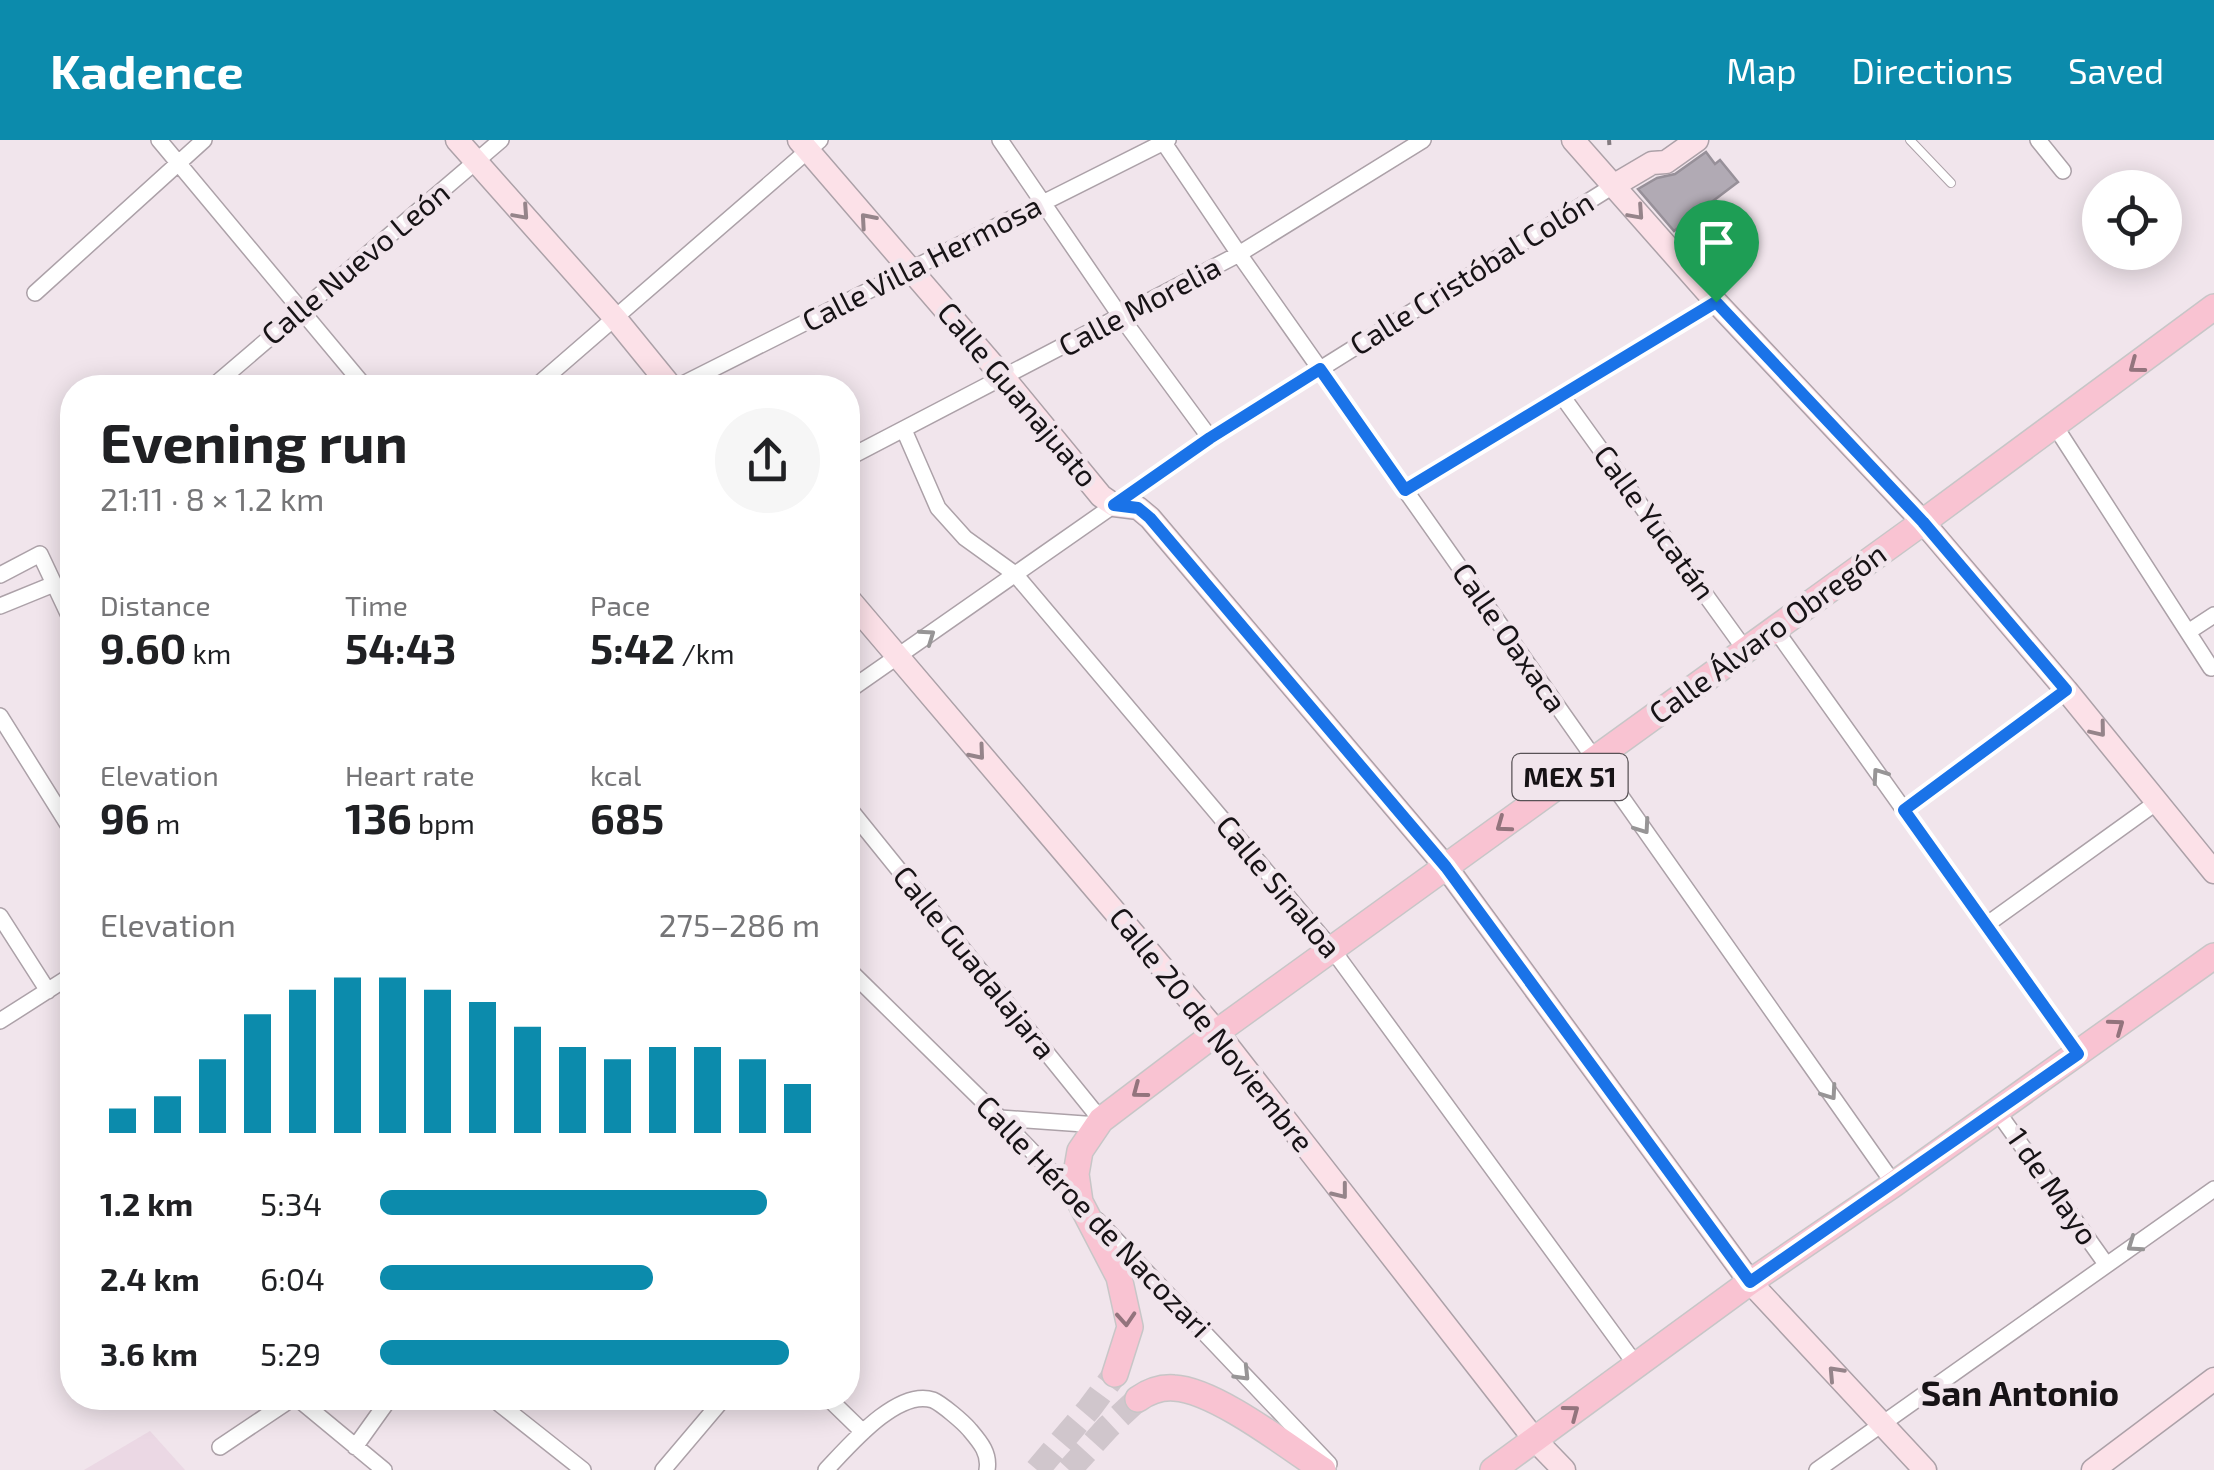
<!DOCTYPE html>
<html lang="en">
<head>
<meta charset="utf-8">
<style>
  body { margin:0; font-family:"Exo 2",sans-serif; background:#f6f6f6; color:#202124; height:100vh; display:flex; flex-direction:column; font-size:38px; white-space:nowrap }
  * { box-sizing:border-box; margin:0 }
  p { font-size:32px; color:#757577 }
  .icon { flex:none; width:55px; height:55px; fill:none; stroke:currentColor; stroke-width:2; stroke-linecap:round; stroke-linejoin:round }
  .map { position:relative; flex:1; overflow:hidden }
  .side { position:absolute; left:60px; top:235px; width:800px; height:1035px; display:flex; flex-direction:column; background:#fff; border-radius:40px; box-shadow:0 5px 25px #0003 }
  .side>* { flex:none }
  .tools { position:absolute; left:2082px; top:30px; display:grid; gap:20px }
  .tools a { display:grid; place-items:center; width:100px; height:100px; border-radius:50%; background:#fff; box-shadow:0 5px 25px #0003; font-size:50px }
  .pin { position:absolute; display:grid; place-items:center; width:85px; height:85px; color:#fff; margin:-102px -42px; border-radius:50% 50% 50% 0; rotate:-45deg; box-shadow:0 0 10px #0007 }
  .pin .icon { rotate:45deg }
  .round { display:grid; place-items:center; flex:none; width:105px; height:105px; border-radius:52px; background:#f6f6f6 }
  .head { display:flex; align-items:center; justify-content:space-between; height:170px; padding:0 40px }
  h1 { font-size:55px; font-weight:700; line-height:75px }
  .stats { display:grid; grid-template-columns:repeat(3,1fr); gap:15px; height:170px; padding:10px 40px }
  .stats div { display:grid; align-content:center }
  .stats b { font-size:42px; font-weight:700 }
  .stats small { font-size:28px; font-weight:400 }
  .stats p { font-size:28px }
  .chart { height:280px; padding:20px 40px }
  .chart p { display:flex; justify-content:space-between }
  .chart svg { width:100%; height:180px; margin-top:10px; stroke:#0c8bac; stroke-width:6 }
  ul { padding:0 40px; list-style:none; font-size:32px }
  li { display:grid; grid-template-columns:160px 120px 1fr; align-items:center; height:75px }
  li i { height:25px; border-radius:12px; background:#0c8bac }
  header { display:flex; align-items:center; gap:60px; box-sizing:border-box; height:140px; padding:0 50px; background:#0c8bac; color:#fff }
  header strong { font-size:48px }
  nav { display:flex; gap:55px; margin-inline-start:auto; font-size:35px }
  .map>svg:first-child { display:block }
  .built { fill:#ebd8e4 }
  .building { fill:#b1aab4; stroke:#979099; stroke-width:2.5 }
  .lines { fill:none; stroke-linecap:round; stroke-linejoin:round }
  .primary-tunnel { stroke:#d0c6cc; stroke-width:25; stroke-dasharray:25 12; stroke-linecap:butt }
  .lane-casing { stroke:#aca1a8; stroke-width:10 }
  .street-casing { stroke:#aca1a8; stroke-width:18 }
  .secondary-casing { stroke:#aca1a8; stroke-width:25 }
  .primary-casing { stroke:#c7c6c7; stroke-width:28 }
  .path { stroke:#827a7f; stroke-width:4; stroke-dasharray:5 8; stroke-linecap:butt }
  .lane { stroke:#fff; stroke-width:8 }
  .street { stroke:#fff; stroke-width:15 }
  .secondary { stroke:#fce1e8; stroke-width:22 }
  .primary { stroke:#f9c3d2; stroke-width:25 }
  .oneway { stroke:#95848a }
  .oneway2 { stroke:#93747d }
  .oneway3 { stroke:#979596 }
  .route-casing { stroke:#fff; stroke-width:20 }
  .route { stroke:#1a73e8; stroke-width:12 }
  .labels { text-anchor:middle; stroke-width:9; stroke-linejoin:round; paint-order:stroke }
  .shield { fill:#f1e5ec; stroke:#585256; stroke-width:2.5 }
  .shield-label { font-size:28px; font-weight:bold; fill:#171316 }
  .street-label { font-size:30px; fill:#171316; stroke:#f1e5ec }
  .quarter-label { font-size:35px; font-weight:bold; fill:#171316; stroke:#f1e5ec }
</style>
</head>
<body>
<header>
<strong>Kadence</strong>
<nav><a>Map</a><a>Directions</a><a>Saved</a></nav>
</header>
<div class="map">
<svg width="2214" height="1330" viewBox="0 0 2214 1330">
  <rect width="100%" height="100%" fill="#f1e5ec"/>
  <path class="built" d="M150,1291L185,1330H84Z"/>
  <path class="building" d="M1706,12L1715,24L1720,20L1738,42L1701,70L1708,79L1691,93L1684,83L1674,91L1638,49L1657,38L1675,34Z"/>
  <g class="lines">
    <path class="primary-tunnel" d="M1037,1330L1089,1269L1115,1234
      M1069,1330L1108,1287L1138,1259"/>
    <g class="lane-casing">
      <path id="lane" d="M1910,0L1951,43"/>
    </g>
    <g class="street-casing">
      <path id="street" d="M159,0L366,248
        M1000,0L1121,177L1210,298
        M1162,0L1239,114L1894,1044
        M2038,0L2063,31
        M35,153L204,0
        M211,248L501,0
        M534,248L820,0
        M675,248L1168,0
        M1562,256L1746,511
        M2055,286L2211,528
        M904,290L938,368L965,398L1015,434L1332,809L1636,1225
        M848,318L1239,114L1423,0
        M1405,350L1716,162
        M0,435L40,414L72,482
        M0,466L54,444
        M1775,489L2078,914
        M2188,492L2214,475
        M848,551L1210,298L1613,46
        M0,576L72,691
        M848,667L1101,980
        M1904,670L2066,550
        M0,776L48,851
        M1986,785L2157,662
        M848,829L1000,978L1078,1059
        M0,881L72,835
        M1997,971L2106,1124
        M1000,978L1098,985
        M1097,1080L1329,1324
        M297,1258L384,1330
        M492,1258L583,1330
        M828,1258L863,1292
        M220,1307L293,1258
        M355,1307L390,1258
        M663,1330L724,1258
        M826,1330C848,1307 897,1248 933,1260C942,1264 963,1282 969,1289C980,1302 990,1313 987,1330
        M1817,1330L2214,1049"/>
    </g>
    <g class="secondary-casing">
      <path id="secondary" d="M457,0L615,178L672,248
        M799,0L1004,238L1101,356L1114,365L1138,368L1150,378L1446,727L1750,1142L1925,1330
        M1573,0L1716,162L1923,382L2066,550L2214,732
        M1613,46L1652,23L1666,22L1697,0
        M848,458L1217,892L1535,1300L1564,1330
        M2093,1330L2214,1239"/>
    </g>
    <g class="primary-casing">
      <path id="primary" d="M1115,1234L1130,1187L1119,1137L1080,1062L1076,1034L1080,1011L1101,980L1217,892L1923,382L2214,167
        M1138,1259C1148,1252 1161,1247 1174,1248C1215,1250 1287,1306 1323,1330
        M1493,1330L1750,1142L1894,1044L2214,816"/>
    </g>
    <path class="path" d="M1609,0L1610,11"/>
    <use href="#lane" class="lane"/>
    <use href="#street" class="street"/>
    <use href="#secondary" class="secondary"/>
    <use href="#primary" class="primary"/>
  </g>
  <defs><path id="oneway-chevron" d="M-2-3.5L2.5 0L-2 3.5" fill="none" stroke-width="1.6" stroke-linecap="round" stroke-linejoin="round" transform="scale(2.5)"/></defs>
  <g class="oneway">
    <use href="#oneway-chevron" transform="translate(522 73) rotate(48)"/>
    <use href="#oneway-chevron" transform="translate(1637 73) rotate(48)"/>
    <use href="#oneway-chevron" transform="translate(867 80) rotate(-131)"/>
    <use href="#oneway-chevron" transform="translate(2099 590) rotate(51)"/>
    <use href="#oneway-chevron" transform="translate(978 613) rotate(50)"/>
    <use href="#oneway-chevron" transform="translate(1341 1052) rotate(52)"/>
    <use href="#oneway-chevron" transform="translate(1835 1233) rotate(-133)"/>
  </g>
  <g class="oneway2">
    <use href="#oneway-chevron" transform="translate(2136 226) rotate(143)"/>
    <use href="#oneway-chevron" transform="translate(1503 685) rotate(144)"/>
    <use href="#oneway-chevron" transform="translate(2117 886) rotate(-36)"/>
    <use href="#oneway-chevron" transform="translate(1139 951) rotate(143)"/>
    <use href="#oneway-chevron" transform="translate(1126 1179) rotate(86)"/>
    <use href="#oneway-chevron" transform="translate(1572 1272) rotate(-37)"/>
  </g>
  <g class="oneway3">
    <use href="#oneway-chevron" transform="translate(928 496) rotate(-35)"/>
    <use href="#oneway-chevron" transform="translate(1879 635) rotate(-125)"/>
    <use href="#oneway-chevron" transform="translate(1643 687) rotate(55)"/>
    <use href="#oneway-chevron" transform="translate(1830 953) rotate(55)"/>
    <use href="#oneway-chevron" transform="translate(2134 1105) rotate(145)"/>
    <use href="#oneway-chevron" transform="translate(1243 1234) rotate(46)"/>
  </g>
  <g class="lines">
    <g class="route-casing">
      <path id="route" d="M1716,162L1923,382L2066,550L1904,670L2078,914L1750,1142L1446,727L1150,378L1138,368L1114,365L1210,298L1320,229L1405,350Z"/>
    </g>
    <use href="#route" class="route"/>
  </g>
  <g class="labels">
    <rect class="shield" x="1512.5" y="614" width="115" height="46" rx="8"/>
    <g class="shield-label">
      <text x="1570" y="647">MEX 51</text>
    </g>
    <g class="street-label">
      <text transform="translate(356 124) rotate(-40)" y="10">Calle Nuevo León</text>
      <text transform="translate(922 124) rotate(-27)" y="10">Calle Villa Hermosa</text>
      <text transform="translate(1472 134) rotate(-32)" y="10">Calle Cristóbal Colón</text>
      <text transform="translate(1140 167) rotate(-28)" y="10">Calle Morelia</text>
      <text transform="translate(1017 255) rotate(50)" y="10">Calle Guanajuato</text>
      <text transform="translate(1654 383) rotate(54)" y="10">Calle Yucatán</text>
      <text transform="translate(1768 494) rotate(-36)" y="10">Calle Álvaro Obregón</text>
      <text transform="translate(1509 498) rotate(55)" y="10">Calle Oaxaca</text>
      <text transform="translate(1278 747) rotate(50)" y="10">Calle Sinaloa</text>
      <text transform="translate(974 823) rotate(51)" y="10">Calle Guadalajara</text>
      <text transform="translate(1211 890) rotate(51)" y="10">Calle 20 de Noviembre</text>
      <text transform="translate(2052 1047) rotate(55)" y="10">1 de Mayo</text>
      <text transform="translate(1093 1077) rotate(46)" y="10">Calle Héroe de Nacozari</text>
    </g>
    <g class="quarter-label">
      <text x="2020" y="1266">San Antonio</text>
    </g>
  </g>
</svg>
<div class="tools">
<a><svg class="icon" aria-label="locate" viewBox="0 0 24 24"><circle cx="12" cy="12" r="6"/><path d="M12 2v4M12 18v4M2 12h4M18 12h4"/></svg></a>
</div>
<div class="pin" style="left:1716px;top:162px;background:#1e9e55"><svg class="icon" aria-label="arrive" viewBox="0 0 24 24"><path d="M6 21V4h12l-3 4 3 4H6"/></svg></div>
<section class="side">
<div class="head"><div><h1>Evening run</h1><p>21:11 · 8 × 1.2 km</p></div><a class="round"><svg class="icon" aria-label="share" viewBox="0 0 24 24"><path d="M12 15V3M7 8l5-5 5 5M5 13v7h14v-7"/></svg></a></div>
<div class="stats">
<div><p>Distance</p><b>9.60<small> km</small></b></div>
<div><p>Time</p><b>54:43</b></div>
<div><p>Pace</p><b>5:42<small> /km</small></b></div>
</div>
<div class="stats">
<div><p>Elevation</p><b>96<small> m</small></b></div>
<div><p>Heart rate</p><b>136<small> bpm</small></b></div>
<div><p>kcal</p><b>685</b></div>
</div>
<div class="chart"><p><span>Elevation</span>275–286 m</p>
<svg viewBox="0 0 160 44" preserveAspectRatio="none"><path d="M5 44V38M15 44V35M25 44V26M35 44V15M45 44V9M55 44V6M65 44V6M75 44V9M85 44V12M95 44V18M105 44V23M115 44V26M125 44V23M135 44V23M145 44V26M155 44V32"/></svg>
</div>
<ul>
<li><b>1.2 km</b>5:34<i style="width:88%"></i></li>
<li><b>2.4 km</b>6:04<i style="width:62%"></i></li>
<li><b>3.6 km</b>5:29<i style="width:93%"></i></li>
</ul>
</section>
</div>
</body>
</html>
